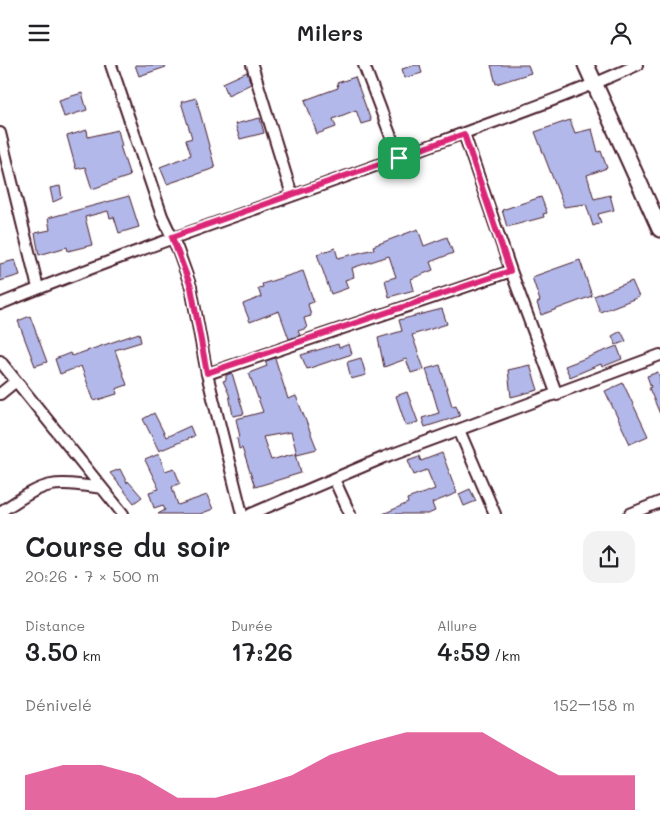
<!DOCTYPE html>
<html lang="fr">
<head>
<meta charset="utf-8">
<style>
  body { margin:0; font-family:Mali,sans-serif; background:#f2f2f2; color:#202124; height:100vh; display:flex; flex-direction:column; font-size:19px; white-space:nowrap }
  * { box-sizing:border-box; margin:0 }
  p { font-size:16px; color:#757577 }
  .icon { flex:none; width:28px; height:28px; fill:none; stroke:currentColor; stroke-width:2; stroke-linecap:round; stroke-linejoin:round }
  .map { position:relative; height:449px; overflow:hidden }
  .panel { display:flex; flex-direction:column; background:#fff; flex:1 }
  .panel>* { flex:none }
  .pin { position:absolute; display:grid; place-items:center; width:42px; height:42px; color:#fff; margin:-21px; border-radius:10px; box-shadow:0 2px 8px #0006 }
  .round { display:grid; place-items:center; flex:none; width:52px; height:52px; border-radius:15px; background:#f2f2f2 }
  .head { display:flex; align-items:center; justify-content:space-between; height:85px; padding:0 25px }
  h1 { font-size:28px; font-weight:600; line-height:38px }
  .stats { display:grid; grid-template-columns:repeat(3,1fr); gap:8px; height:85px; padding:5px 25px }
  .stats div { display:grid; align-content:center }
  .stats b { font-size:25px; font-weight:600 }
  .stats small { font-size:14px; font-weight:400 }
  .stats p { font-size:14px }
  .chart { height:140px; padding:10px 25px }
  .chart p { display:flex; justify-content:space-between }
  .chart svg { width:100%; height:90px; margin-top:5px; fill:#db2777; opacity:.7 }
  header { display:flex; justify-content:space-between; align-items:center; height:65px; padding:0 25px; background:#fff; font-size:22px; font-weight:600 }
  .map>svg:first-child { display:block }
  .building { fill:#b2b8e9; stroke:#4a1f2b }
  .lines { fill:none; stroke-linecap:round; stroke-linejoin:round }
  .minor-casing { stroke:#4a1f2b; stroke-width:14 }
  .secondary-casing { stroke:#4a1f2b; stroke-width:19 }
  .minor { stroke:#fff; stroke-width:10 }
  .secondary { stroke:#fff; stroke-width:15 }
  .route-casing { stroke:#fff; stroke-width:10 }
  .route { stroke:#db2777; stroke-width:6 }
</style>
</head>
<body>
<header><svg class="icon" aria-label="menu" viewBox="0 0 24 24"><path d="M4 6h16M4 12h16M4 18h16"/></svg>Milers<svg class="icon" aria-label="person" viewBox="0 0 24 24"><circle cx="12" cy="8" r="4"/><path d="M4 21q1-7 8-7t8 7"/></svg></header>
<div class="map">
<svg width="660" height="449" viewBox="0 0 660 449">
  <rect width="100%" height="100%" fill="#fff"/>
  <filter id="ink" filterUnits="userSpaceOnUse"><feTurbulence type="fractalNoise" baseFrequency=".02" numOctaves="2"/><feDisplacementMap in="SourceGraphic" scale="10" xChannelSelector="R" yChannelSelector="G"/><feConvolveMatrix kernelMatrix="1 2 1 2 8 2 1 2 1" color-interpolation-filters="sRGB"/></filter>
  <g filter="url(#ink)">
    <path class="building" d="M135,0H166V2L139,11Z
      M415,0H420L422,8L405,13L402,4Z
      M491,0H528L531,8L496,19Z
      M247,7L251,19L228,30L223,18Z
      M355,12L371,56L361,59L356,45L333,54L336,62L317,69L305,35L338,23L337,18Z
      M82,28L87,45L64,52L59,35Z
      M196,33L215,103L167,119L160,102L191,90L186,75L192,73L181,37Z
      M260,53L264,68L240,74L235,59Z
      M570,55L575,68L592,64L598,87L601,86L607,103L587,110L594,134L610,130L614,145L598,149L601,158L593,161L586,139L564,142L535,67Z
      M87,65L88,72L118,65L122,81H120L130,111L92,124L85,102L76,104L67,71Z
      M60,121L62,133L53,137L50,123Z
      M129,131L139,162L119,168L114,152L110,153L108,146L85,152L92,180L68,186L67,182L39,190L35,168L50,165L48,153Z
      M541,132L547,148L543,149L544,152L507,162L502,145Z
      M418,164L424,181L447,172L453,188L430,197L433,205L411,214L414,225L389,232L385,215L396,212L389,191L352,203L354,212L345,215L348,223L331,229L317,189L335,183L338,193L374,184L373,181Z
      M15,195L20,210L0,216V199Z
      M580,195L592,231L541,250L537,238L540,236L532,212Z
      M303,206L314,237L308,239L311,251L304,253L307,263L298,266L300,270L289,274L279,246L250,257L243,239L261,232L258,223L263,222L262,219Z
      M632,216L639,232L600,247L594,231Z
      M442,244L447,259L412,270L424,304L411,308L406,294L384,302L378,273L402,266L399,255Z
      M30,251L47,297L35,301L18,256Z
      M621,266L626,276L616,280L612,271Z
      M139,268L141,277L115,285L127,320L116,324L117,329L94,336L81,301L60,309L55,294L70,288L72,291Z
      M338,279L339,283L349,279L352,289L307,304L301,290Z
      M617,281L622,294L602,302L601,299L570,312L565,301Z
      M275,293L288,334L296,331L317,384L297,389L291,367L263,372L271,395L296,388L301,408L255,422L242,383L239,384L237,373L240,372L236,354L263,347L249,308L267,301L265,296Z
      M361,293L366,310L351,314L347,297Z
      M440,300L452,341L456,340L460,351L425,362L422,353L439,348L426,304Z
      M530,300L538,325L511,332L508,305Z
      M658,307L660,313V349L649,323L651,322L647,311Z
      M232,308L244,349L233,351L229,329L223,316L226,315V310Z
      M623,318L648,371L630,379L605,326Z
      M407,327L418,357L406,361L396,331Z
      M154,348L166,372L190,361L194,371L159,386L143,354Z
      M442,388L457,428L432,438L435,446L428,449H383L408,438L407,434L435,424L427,405L414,410L408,395L419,391L421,396Z
      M159,389L165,406L174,403L180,418L172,422L178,440L207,430L213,444L200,449H158L165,445L163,440L154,443L149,427L159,424L145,395Z
      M120,404L127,418L128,416L142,432L134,438L110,408Z
      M470,424L476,436L464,441L459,429Z"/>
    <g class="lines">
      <g class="minor-casing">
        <path id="minor" d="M111,0L162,151L177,183L191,222L207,309L242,449
          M252,0L292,130
          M364,0L399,93
          M0,68L38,223
          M464,69L511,206L557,330
          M0,239C145,180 294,132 440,77C506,52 572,30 637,0
          M0,296L123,449
          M207,309L511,206
          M0,329L16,316
          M459,365L495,449
          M334,414L350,449
          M0,447C47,417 46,415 102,423
          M251,449L385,392L660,290
          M630,449L660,437"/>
      </g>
      <g class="secondary-casing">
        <path id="secondary" d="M586,0L660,164"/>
      </g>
      <use href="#minor" class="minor"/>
      <use href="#secondary" class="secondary"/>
    </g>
  </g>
  <g class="lines" filter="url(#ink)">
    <g class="route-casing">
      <path id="route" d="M464,69L510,206L207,308L191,222L172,172Z"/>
    </g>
    <use href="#route" class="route"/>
  </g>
</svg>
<div class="pin" style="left:399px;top:93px;background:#1e9e55"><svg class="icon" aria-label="arrive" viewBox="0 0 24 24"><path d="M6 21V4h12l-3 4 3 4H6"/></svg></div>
</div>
<section class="panel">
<div class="head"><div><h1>Course du soir</h1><p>20:26 · 7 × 500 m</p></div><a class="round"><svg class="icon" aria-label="share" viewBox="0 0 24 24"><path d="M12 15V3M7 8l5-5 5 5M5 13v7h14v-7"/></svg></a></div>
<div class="stats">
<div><p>Distance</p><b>3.50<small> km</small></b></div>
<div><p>Durée</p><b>17:26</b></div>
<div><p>Allure</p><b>4:59<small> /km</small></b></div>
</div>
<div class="chart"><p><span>Dénivelé</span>152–158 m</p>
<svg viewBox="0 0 160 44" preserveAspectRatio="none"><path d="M0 44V27L10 22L20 22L30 27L40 38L50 38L60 33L70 27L80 17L90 11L100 6L110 6L120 6L130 17L140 27L150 27L160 27V44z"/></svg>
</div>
</section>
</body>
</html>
